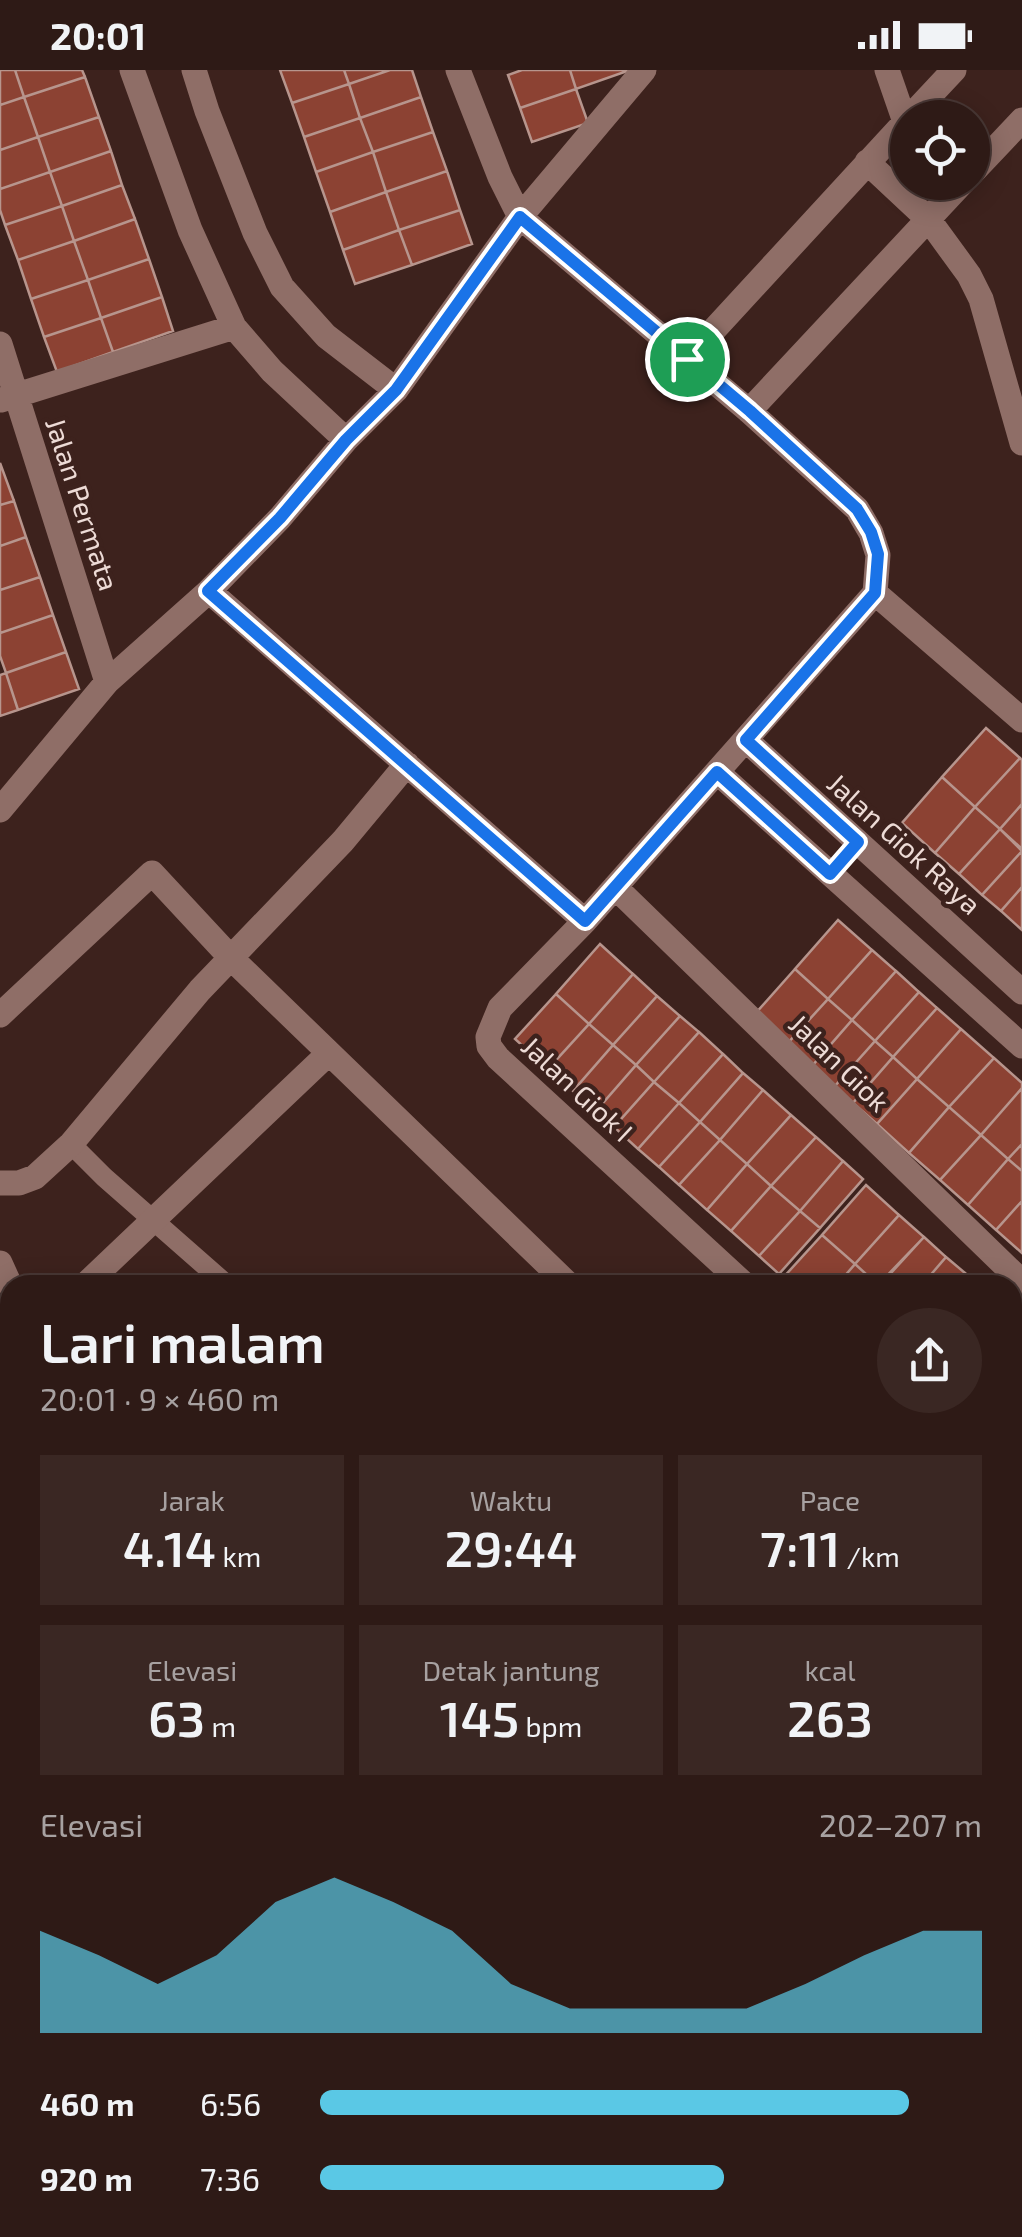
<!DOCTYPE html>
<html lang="id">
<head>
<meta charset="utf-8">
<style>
  body { margin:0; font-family:"Exo 2",sans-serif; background:#3a2723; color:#f1f3f6; height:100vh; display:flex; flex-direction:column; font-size:38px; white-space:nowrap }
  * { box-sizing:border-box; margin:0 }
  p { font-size:32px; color:#a7a1a1 }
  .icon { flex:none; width:55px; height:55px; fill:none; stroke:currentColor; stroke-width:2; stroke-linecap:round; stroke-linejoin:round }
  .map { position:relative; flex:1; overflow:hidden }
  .drawer { position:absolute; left:0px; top:1205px; width:1022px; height:962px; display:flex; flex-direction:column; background:#2e1a16; border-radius:30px 30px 0 0; box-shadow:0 5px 25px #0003,0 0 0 2px #493835 }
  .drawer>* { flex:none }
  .controls { position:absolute; left:890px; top:30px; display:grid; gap:20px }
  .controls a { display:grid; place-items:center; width:100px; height:100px; border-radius:50%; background:#2e1a16; box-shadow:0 5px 25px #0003,0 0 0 2px #493835; font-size:50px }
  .pin { position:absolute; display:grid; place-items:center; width:85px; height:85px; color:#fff; margin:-42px; border:5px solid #fff; border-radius:50%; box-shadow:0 2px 10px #0007 }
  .round { display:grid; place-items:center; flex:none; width:105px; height:105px; border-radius:52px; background:#3a2723 }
  .headline { display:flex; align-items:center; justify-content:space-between; height:170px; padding:0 40px }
  h1 { font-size:55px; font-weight:600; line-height:75px }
  .figures { display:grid; grid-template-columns:repeat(3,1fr); gap:15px; height:170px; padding:10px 40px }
  .figures div { display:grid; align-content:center; border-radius:0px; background:#3a2723; text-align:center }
  .figures b { font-size:50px; font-weight:600 }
  .figures small { font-size:28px; font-weight:400 }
  .figures p { font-size:28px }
  .chart { height:280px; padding:20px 40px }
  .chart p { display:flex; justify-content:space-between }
  .chart svg { width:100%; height:180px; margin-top:10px; fill:#5ac8e5; opacity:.7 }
  ul { padding:0 40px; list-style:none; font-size:32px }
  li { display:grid; grid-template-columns:160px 120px 1fr; align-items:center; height:75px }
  li i { height:25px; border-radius:12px; background:#5ac8e5 }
  .status { display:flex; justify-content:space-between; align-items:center; height:70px; padding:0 50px; background:#2e1a16; direction:ltr }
  .status svg { height:28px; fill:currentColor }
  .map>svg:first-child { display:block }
  .building { fill:#8c4233; stroke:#b7958d; stroke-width:2.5 }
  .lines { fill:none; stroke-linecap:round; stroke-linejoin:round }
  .service { stroke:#8f6e67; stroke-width:20 }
  .minor { stroke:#8f6e67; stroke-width:25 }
  .route-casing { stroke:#fff; stroke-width:20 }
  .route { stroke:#1a73e8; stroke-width:12 }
  .labels { text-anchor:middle; stroke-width:9; stroke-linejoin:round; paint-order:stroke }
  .street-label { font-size:28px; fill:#eddbd6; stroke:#3d221d }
</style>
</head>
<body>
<div class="status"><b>20:01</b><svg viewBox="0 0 49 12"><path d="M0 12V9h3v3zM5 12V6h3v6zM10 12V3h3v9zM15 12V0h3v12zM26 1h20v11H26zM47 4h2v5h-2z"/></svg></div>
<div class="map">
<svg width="1022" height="2167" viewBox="0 0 1022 2167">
  <rect width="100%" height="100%" fill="#3d221d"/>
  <path class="building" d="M0,0H15L24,27L0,35Z
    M15,0H82L85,7L24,27Z
    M280,0H344L349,14L292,33Z
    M344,0H390L349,14Z
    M390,0H412L421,27L360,48L349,14Z
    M522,0H570L576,19L520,38L508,5Z
    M570,0H630L576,19Z
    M85,7L99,47L38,67L24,27Z
    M349,14L360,48L304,67L292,33Z
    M576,19L588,53L532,72L520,38Z
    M24,27L38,67L0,80V35Z
    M421,27L433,62L373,82L360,48Z
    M99,47L111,81L50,102L38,67Z
    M360,48L373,82L316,102L304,67Z
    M433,62L447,101L386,122L373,82Z
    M38,67L50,102L0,119V80Z
    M111,81L122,115L62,136L50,102Z
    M373,82L386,122L330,142L316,102Z
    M447,101L460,140L399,160L386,122Z
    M50,102L62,136L5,155L0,140V119Z
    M122,115L135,149L74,171L62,136Z
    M386,122L399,160L343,180L330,142Z
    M62,136L74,171L18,190L5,155Z
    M460,140L472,174L412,195L399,160Z
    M135,149L149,189L88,210L74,171Z
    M399,160L412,195L355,214L343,180Z
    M74,171L88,210L31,229L18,190Z
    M149,189L162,227L101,248L88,210Z
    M88,210L101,248L44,267L31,229Z
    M162,227L173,261L113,282L101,248Z
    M101,248L113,282L57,302L44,267Z
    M0,393L14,431L0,435Z
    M14,431L26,467L0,476V435Z
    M26,467L40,507L0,520V476Z
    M40,507L53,545L0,563V520Z
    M53,545L66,582L6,603L0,586V563Z
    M66,582L79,619L18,640L6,603Z
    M6,603L18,640L0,646V605Z
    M986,658L1020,688L975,737L942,707Z
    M1020,688L1022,690V734L1000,759L975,737Z
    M942,707L975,737L935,783L902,753Z
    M1022,734V779L1000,759Z
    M975,737L1000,759L959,804L935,783Z
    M1000,759L1022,781L982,825L959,804Z
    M1022,781V817L1001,841L982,825Z
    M1022,817V860L1001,841Z
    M838,850L872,880L828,929L795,899Z
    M600,874L633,904L589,954L556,924Z
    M872,880L896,901L852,950L828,929Z
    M795,899L828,929L787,974L754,945Z
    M896,901L919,922L875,971L852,950Z
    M633,904L657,926L613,975L589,954Z
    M919,922L937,938L893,987L875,971Z
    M556,924L589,954L548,999L515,969Z
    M657,926L680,946L636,995L613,975Z
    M828,929L852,950L812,996L787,974Z
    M937,938L961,959L917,1009L893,987Z
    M680,946L699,962L654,1012L636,995Z
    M852,950L875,971L834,1017L812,996Z
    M589,954L613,975L573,1021L548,999Z
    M961,959L994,988L949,1037L917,1009Z
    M699,962L723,984L679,1033L654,1012Z
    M875,971L893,987L853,1033L834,1017Z
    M613,975L636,995L596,1041L573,1021Z
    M723,984L743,1003L700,1052L679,1033Z
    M893,987L917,1009L877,1054L853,1033Z
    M994,988L1022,1013V1018L981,1065L949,1037Z
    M636,995L654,1012L614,1057L596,1041Z
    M743,1003L763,1020L720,1070L700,1052Z
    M917,1009L949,1037L909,1083L877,1054Z
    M654,1012L679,1033L638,1079L614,1057Z
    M1022,1018V1074L1008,1089L981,1065Z
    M763,1020L791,1045L747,1094L720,1070Z
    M679,1033L700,1052L659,1097L638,1079Z
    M949,1037L981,1065L940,1110L909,1083Z
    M791,1045L816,1067L771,1116L747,1094Z
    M700,1052L720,1070L679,1115L659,1097Z
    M981,1065L1008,1089L968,1135L940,1110Z
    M816,1067L843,1091L800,1141L771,1116Z
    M720,1070L747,1094L707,1140L679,1115Z
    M1022,1074V1101L1008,1089Z
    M1008,1089L1022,1101V1131L996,1160L968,1135Z
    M843,1091L863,1109L820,1158L800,1141Z
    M747,1094L771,1116L731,1161L707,1140Z
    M866,1115L899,1145L855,1194L822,1165Z
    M771,1116L800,1141L759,1186L731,1161Z
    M1022,1131V1183L996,1160Z
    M800,1141L820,1158L779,1204L759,1186Z
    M899,1145L924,1167L878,1215L855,1194Z
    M822,1165L855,1194L837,1215H787L781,1210Z
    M924,1167L946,1187L922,1215H880Z
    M946,1187L965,1203L954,1215H922Z
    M855,1194L878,1215H837Z
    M965,1203L978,1215H954Z
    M1022,1293V1319L1012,1311V1304Z
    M1012,1311L1022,1319V1369L1012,1361Z
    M1012,1361L1022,1369V1413L1019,1417L1012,1411Z
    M1019,1417L1022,1419V1467L1012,1458V1424Z
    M1012,1458L1022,1467V1506L1016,1513L1012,1509Z
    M1012,1659L1022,1668V1696L1013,1707Z
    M1013,1707L1022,1715V1768L1012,1759Z
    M1012,1759L1022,1768V1789L1012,1800Z
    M1022,1864V1930L1012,1921V1874Z
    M1012,1990L1022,1999V2014L1012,2024Z
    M1022,2014V2050L1012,2061V2024Z
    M1022,2050V2087L1012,2078V2061Z
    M1012,2078L1022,2087V2098L1012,2109Z
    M1022,2098V2140L1012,2151V2109Z
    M1022,2140V2167H1020L1010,2158H1012V2151Z
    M748,2158H808L799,2167H743L741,2166Z
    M808,2158H824L834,2167H799Z
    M824,2158H851L843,2167H834Z
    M851,2158H892L884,2167H843Z
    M892,2158H924L916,2167H884Z"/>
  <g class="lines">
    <path class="service" d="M71,1074L104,1107L227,1215"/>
    <path class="minor" d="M132,0L190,160L234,257L272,301L346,370
      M194,0L207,41L255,163L282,217L326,266L396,320
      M458,0L500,107L520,147L749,341L857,439L871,463L878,485L875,523L585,851L500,938L488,967L489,976L498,988L745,1215
      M887,0L905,52
      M909,48L954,0
      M867,92L929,150L969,205L981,229L1022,373
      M972,103L1022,50
      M0,274L107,612
      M687,289L908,49
      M1,330L234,257
      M749,341L963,112
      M209,521L585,851
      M875,523L1022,650
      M746,670L1022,922
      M717,702L1022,976
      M0,740L107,612L209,521L280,448L346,370L396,320L520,147L644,0
      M615,817L1022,1212
      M0,945L152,803L231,888L569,1215
      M0,1113H19L35,1107L71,1074L200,920L343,771L407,694
      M0,1193L10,1215
      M85,1215L329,983
      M1012,1260L1022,1250
      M1012,1556L1022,1545
      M1012,1630L1022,1639
      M1012,1822L1022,1812
      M1012,1951L1022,1959
      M706,2158L717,2167
      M974,2158L983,2167"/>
  </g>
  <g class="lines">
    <g class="route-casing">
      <path id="route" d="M520,147L750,341L857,439L871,462L878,484L875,523L746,670L858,772L830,804L717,702L585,851L208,521L280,448L346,370L396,320Z"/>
    </g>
    <use href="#route" class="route"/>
  </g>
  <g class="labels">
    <g class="street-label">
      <text transform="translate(82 434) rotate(72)" y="10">Jalan Permata</text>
      <text transform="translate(904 774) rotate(42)" y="10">Jalan Giok Raya</text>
      <text transform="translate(839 993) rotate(44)" y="10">Jalan Giok</text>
      <text transform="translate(577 1019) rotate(43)" y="10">Jalan Giok I</text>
    </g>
  </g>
</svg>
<div class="controls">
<a><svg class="icon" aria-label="locate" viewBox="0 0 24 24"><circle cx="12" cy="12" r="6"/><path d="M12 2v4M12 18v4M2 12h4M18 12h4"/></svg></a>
</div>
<div class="pin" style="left:687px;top:289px;background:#1e9e55"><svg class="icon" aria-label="arrive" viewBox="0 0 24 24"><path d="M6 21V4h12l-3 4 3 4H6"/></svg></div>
<section class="drawer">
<div class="headline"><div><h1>Lari malam</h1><p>20:01 · 9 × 460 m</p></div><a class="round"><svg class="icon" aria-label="share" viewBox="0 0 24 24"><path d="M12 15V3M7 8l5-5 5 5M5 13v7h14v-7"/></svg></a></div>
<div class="figures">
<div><p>Jarak</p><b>4.14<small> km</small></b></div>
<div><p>Waktu</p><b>29:44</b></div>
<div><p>Pace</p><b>7:11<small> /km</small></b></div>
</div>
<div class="figures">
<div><p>Elevasi</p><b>63<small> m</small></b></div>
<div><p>Detak jantung</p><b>145<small> bpm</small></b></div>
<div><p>kcal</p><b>263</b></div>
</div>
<div class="chart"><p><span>Elevasi</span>202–207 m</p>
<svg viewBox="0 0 160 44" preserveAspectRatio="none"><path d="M0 44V19L10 25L20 32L30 25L40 12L50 6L60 12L70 19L80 32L90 38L100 38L110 38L120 38L130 32L140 25L150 19L160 19V44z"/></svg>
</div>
<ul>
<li><b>460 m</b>6:56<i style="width:89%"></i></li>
<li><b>920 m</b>7:36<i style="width:61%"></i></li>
</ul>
</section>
</div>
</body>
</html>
